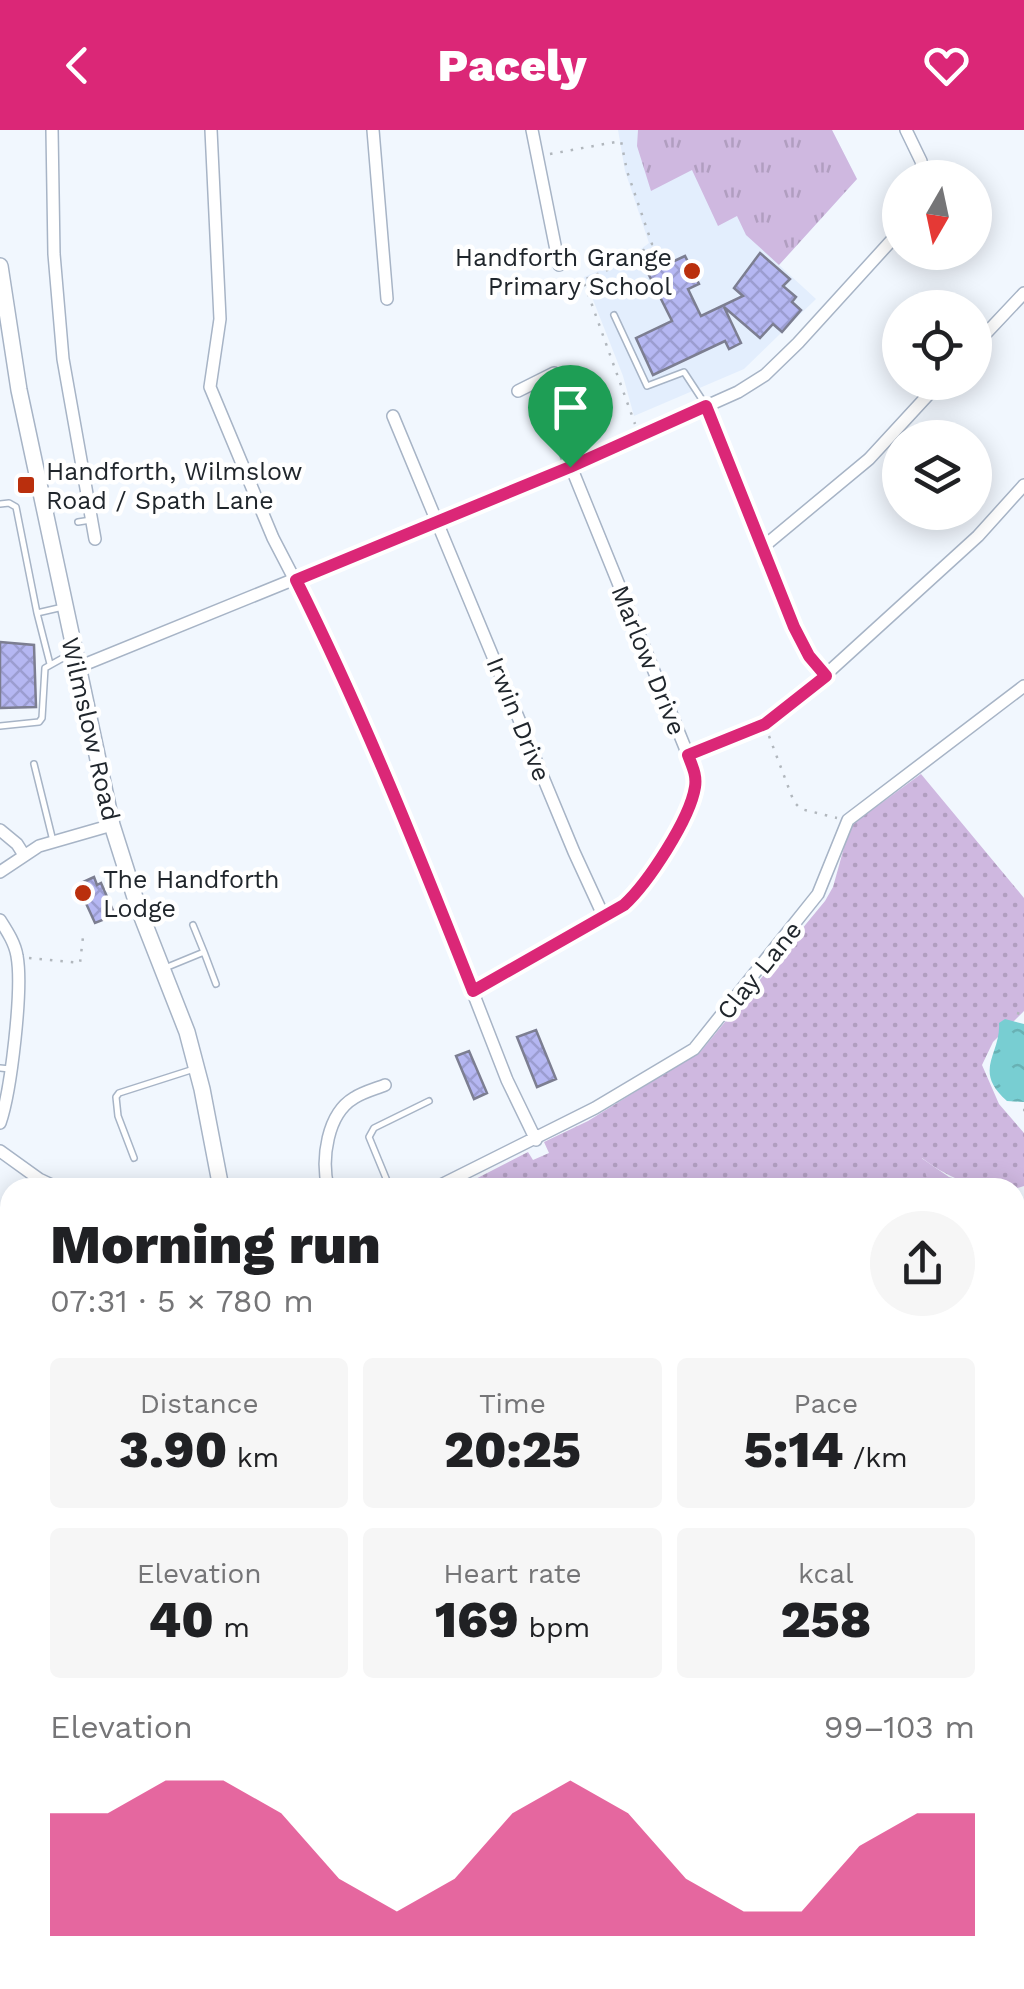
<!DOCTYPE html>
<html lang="en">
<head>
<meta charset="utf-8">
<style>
  body { margin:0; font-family:"Work Sans",sans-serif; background:#f6f6f6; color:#202124; height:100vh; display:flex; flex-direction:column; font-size:38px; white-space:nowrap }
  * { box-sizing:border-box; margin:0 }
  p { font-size:32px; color:#757577 }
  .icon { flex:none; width:55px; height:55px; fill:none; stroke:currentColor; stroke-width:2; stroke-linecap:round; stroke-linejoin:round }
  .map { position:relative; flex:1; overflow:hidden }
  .details { position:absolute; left:0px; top:1048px; width:1025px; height:812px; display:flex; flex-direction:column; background:#fff; border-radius:30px 30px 0 0; box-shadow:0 5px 25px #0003 }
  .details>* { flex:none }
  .needle { width:65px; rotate:189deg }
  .controls { position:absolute; left:882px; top:30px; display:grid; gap:20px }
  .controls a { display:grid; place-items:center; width:110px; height:110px; border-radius:50%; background:#fff; box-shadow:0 5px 25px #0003; font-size:50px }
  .pin { position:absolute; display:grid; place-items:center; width:85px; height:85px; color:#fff; margin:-102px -42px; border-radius:50% 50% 50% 0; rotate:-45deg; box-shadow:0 0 10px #0007 }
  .pin .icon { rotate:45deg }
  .round { display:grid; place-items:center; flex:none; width:105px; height:105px; border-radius:52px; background:#f6f6f6 }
  .headline { display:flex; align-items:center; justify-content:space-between; height:170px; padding:0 50px }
  h1 { font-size:55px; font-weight:800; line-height:75px }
  .stats { display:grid; grid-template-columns:repeat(3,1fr); gap:15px; height:170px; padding:10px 50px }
  .stats div { display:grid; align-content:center; border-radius:10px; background:#f6f6f6; text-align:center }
  .stats b { font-size:50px; font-weight:800 }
  .stats small { font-size:28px; font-weight:400 }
  .stats p { font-size:28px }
  .chart { height:280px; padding:20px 50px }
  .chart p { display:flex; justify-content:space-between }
  .chart svg { width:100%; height:180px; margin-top:10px; fill:#db2777; opacity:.7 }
  header { display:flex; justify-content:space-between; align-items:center; height:130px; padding:0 50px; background:#db2777; color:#fff; font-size:45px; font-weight:800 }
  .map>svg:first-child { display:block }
  .built { fill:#e3eefd }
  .grass { fill:url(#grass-dots) }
  .forest { fill:url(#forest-crowns) }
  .park { fill:url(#park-tufts) }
  .water { fill:url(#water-ripples) }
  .building { fill:url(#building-cross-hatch); stroke:#7c7e91; stroke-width:2.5 }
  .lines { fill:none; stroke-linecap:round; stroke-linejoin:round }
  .service-casing { stroke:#a7b4c6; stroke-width:8 }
  .minor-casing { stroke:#a7b4c6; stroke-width:14 }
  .secondary-casing { stroke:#a7b4c6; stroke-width:18 }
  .trunk-casing { stroke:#a7b4c6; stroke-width:20 }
  .path { stroke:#b1b7bd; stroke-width:2.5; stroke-dasharray:2.5 8; stroke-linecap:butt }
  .service { stroke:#fff; stroke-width:5 }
  .minor { stroke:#fff; stroke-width:11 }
  .secondary { stroke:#fff; stroke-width:15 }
  .trunk { stroke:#fff; stroke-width:18 }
  .route-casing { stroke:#fff; stroke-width:20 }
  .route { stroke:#db2777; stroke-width:12 }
  .poi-dot { fill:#ba2f0d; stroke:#fff; stroke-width:4 }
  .labels { text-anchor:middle; stroke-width:9; stroke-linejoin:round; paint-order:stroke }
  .poi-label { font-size:25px; fill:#20262c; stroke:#fff; text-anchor:start }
  .street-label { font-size:25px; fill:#20262c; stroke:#fff }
</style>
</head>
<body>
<header><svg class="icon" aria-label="back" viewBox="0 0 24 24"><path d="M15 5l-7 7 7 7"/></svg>Pacely<svg class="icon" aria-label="heart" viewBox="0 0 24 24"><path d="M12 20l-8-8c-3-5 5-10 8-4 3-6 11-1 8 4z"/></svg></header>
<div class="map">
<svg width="1024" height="1859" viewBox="0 0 1024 1859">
  <defs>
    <pattern id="grass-dots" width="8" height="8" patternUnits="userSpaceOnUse" patternTransform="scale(2.5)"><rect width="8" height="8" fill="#cfb8e0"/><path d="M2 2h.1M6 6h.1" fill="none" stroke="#b19ec0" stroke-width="1.8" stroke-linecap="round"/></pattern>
    <pattern id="forest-crowns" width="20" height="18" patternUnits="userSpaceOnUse" patternTransform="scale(2.5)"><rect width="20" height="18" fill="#cfb8e0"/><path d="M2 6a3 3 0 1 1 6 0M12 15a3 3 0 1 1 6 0" fill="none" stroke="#b19ec0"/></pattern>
    <pattern id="park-tufts" width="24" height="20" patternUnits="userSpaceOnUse" patternTransform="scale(2.5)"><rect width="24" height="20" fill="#cfb8e0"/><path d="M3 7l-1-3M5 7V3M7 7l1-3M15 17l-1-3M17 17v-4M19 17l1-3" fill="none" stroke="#b19ec0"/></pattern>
    <pattern id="water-ripples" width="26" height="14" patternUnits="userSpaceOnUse" patternTransform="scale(2.5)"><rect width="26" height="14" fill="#78ced2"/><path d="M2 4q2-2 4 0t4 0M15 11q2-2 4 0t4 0" fill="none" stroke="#68b1b4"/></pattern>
    <pattern id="building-cross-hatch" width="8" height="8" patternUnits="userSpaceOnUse" patternTransform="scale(2.5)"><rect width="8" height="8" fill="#b5b7f2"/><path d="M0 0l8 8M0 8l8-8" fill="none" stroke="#9b9dd0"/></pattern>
  </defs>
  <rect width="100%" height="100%" fill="#f1f7fe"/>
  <path class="built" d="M618,0H832L857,49L779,135L816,169L744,239L634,286L623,246L584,147L629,128L649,113L625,41Z
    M0,1524L10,1529V1695H0Z"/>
  <path class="grass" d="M921,644L1024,768V881L993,912L982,935L999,974L1024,1003V1056C993,1067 948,1049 922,1028L930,1057L458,1058L528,1022L533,1030L549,1023L544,1012L588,991L701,921L825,771L833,757L850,696Z
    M1024,1080V1217L1015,1214V1090Z
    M1015,1402L1024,1407V1859H441L446,1850H1015Z
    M10,1458V1529L0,1524V1474Z"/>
  <path class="forest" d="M920,1027L949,1047L987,1057H930Z
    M0,1362H10V1458L0,1474Z
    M340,1850H446L441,1859H343Z"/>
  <path class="park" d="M638,0H832L857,49L779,135L746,105L737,86L718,96L692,40L651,61L637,16Z"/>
  <path class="water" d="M1005,889L1024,894V972L1007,971C972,940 1001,925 999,893Z"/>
  <path class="building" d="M760,123L790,149L783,156L796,167L792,172L801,180L782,202L773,194L760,208L724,177L741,213L729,219L725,211L653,245L636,208L672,191L648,143L685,126L699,154L688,159L701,186L743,166L734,158Z
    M0,512L34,515L36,577L0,578Z
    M94,747L97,755L101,753L115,785L95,793L79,758L81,753Z
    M536,900L556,949L537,957L517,907Z
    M469,921L487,963L474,969L456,926Z"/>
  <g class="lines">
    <g class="service-casing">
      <path id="service" d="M614,185L647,256L684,242L705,274
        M0,374L9,373L16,377L37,483L63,477
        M78,392L91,390
        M37,483L50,534
        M0,596L39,592L42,588L45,538L70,524
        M34,634L53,711
        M193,795L204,822
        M165,838L204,822L216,854
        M0,938L10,939
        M134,1028L118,986L116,967L119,963L194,939
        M390,1058L369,1007L374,998L429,971
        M0,1550L10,1555
        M0,1706L10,1705"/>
    </g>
    <g class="minor-casing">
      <path id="minor" d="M52,0L54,124L63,229L95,409
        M211,0L220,189L210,257L273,408L327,512L417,719L507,950L536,1010
        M373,0L387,169
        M532,0L559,135
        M906,0L921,31L924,48
        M975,215L1024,163
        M518,261L554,243
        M706,276L793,497L809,526L825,546
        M393,286L574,722L603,785
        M763,417L869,329L940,252
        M76,538L570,337L738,262L765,245L798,213L900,101
        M688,625L765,594L789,578L978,406L1024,355
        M0,700L17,714L24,725
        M0,742L39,716L112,695
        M0,790C7,801 15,813 17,826C23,859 11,961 0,993
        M473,861L624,775C648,754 691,688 695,656C697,645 692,636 688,625L537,253
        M0,1021L39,1049L58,1058
        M328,1058C321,1029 327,984 354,968C363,962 375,959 385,955
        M435,1058L595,978L694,919L818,764L848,690L1024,556"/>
    </g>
    <g class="secondary-casing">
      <path id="secondary" d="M0,136L19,260L112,695L138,777L187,902L202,959L221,1058
        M0,1746H10
        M318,1850L322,1859"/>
    </g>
    <g class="trunk-casing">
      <path id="trunk" d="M0,1180L10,1179
        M0,1241H10
        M1015,1259L1024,1261
        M0,1267L10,1266
        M1015,1276L1024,1278
        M1015,1301L1024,1302
        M0,1334H10"/>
    </g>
    <path class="path" d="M550,24L621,11L627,41L652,114L629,131L583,150L635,294
      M769,606L794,672L801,679L837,688
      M29,828L80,833L83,807
      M1017,883L1024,885
      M1023,980H1024"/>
    <use href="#service" class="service"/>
    <use href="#minor" class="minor"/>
    <use href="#secondary" class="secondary"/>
    <use href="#trunk" class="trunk"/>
  </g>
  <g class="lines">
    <g class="route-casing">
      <path id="route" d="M706,276L794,497L809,526L826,546L765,594L688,625C692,636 697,645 695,657C690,689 648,753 624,775L473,861C418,722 363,584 296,450L570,337Z"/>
    </g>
    <use href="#route" class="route"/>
  </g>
  <g class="poi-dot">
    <circle cx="692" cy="141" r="10"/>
    <rect x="16" y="345" width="20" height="20" rx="5"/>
    <circle cx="83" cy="763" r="10"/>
  </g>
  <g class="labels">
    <g class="poi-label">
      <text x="672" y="136" text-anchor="end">Handforth Grange<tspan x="672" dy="29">Primary School</tspan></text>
      <text x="46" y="350">Handforth, Wilmslow<tspan x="46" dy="29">Road / Spath Lane</tspan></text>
      <text x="103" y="758">The Handforth<tspan x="103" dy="29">Lodge</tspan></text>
    </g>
    <g class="street-label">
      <text transform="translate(649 530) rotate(68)" y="9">Marlow Drive</text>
      <text transform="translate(519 589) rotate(68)" y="9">Irwin Drive</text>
      <text transform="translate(91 599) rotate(77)" y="9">Wilmslow Road</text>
      <text transform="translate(759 840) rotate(-51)" y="9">Clay Lane</text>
    </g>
  </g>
</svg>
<div class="controls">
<a><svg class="needle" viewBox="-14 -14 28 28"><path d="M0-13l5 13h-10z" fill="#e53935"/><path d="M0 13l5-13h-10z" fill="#757577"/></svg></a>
<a><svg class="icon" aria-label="locate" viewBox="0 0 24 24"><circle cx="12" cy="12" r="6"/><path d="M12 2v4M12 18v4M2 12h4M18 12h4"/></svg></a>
<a><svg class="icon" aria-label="layers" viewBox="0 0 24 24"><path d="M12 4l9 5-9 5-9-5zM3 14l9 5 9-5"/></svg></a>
</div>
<div class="pin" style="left:570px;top:337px;background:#1e9e55"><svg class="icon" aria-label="arrive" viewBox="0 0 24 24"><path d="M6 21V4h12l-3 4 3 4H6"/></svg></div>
<section class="details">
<div class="headline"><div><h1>Morning run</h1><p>07:31 · 5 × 780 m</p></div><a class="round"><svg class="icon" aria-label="share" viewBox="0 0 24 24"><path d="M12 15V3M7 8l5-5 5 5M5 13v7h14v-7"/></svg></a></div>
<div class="stats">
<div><p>Distance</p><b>3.90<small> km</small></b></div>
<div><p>Time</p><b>20:25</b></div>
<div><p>Pace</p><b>5:14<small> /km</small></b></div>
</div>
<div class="stats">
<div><p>Elevation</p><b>40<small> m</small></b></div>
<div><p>Heart rate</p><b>169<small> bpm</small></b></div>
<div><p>kcal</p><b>258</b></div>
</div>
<div class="chart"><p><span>Elevation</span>99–103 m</p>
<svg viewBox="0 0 160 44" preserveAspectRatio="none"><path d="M0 44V14L10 14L20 6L30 6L40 14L50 30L60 38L70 30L80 14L90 6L100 14L110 30L120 38L130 38L140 22L150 14L160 14V44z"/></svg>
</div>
</section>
</div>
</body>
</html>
